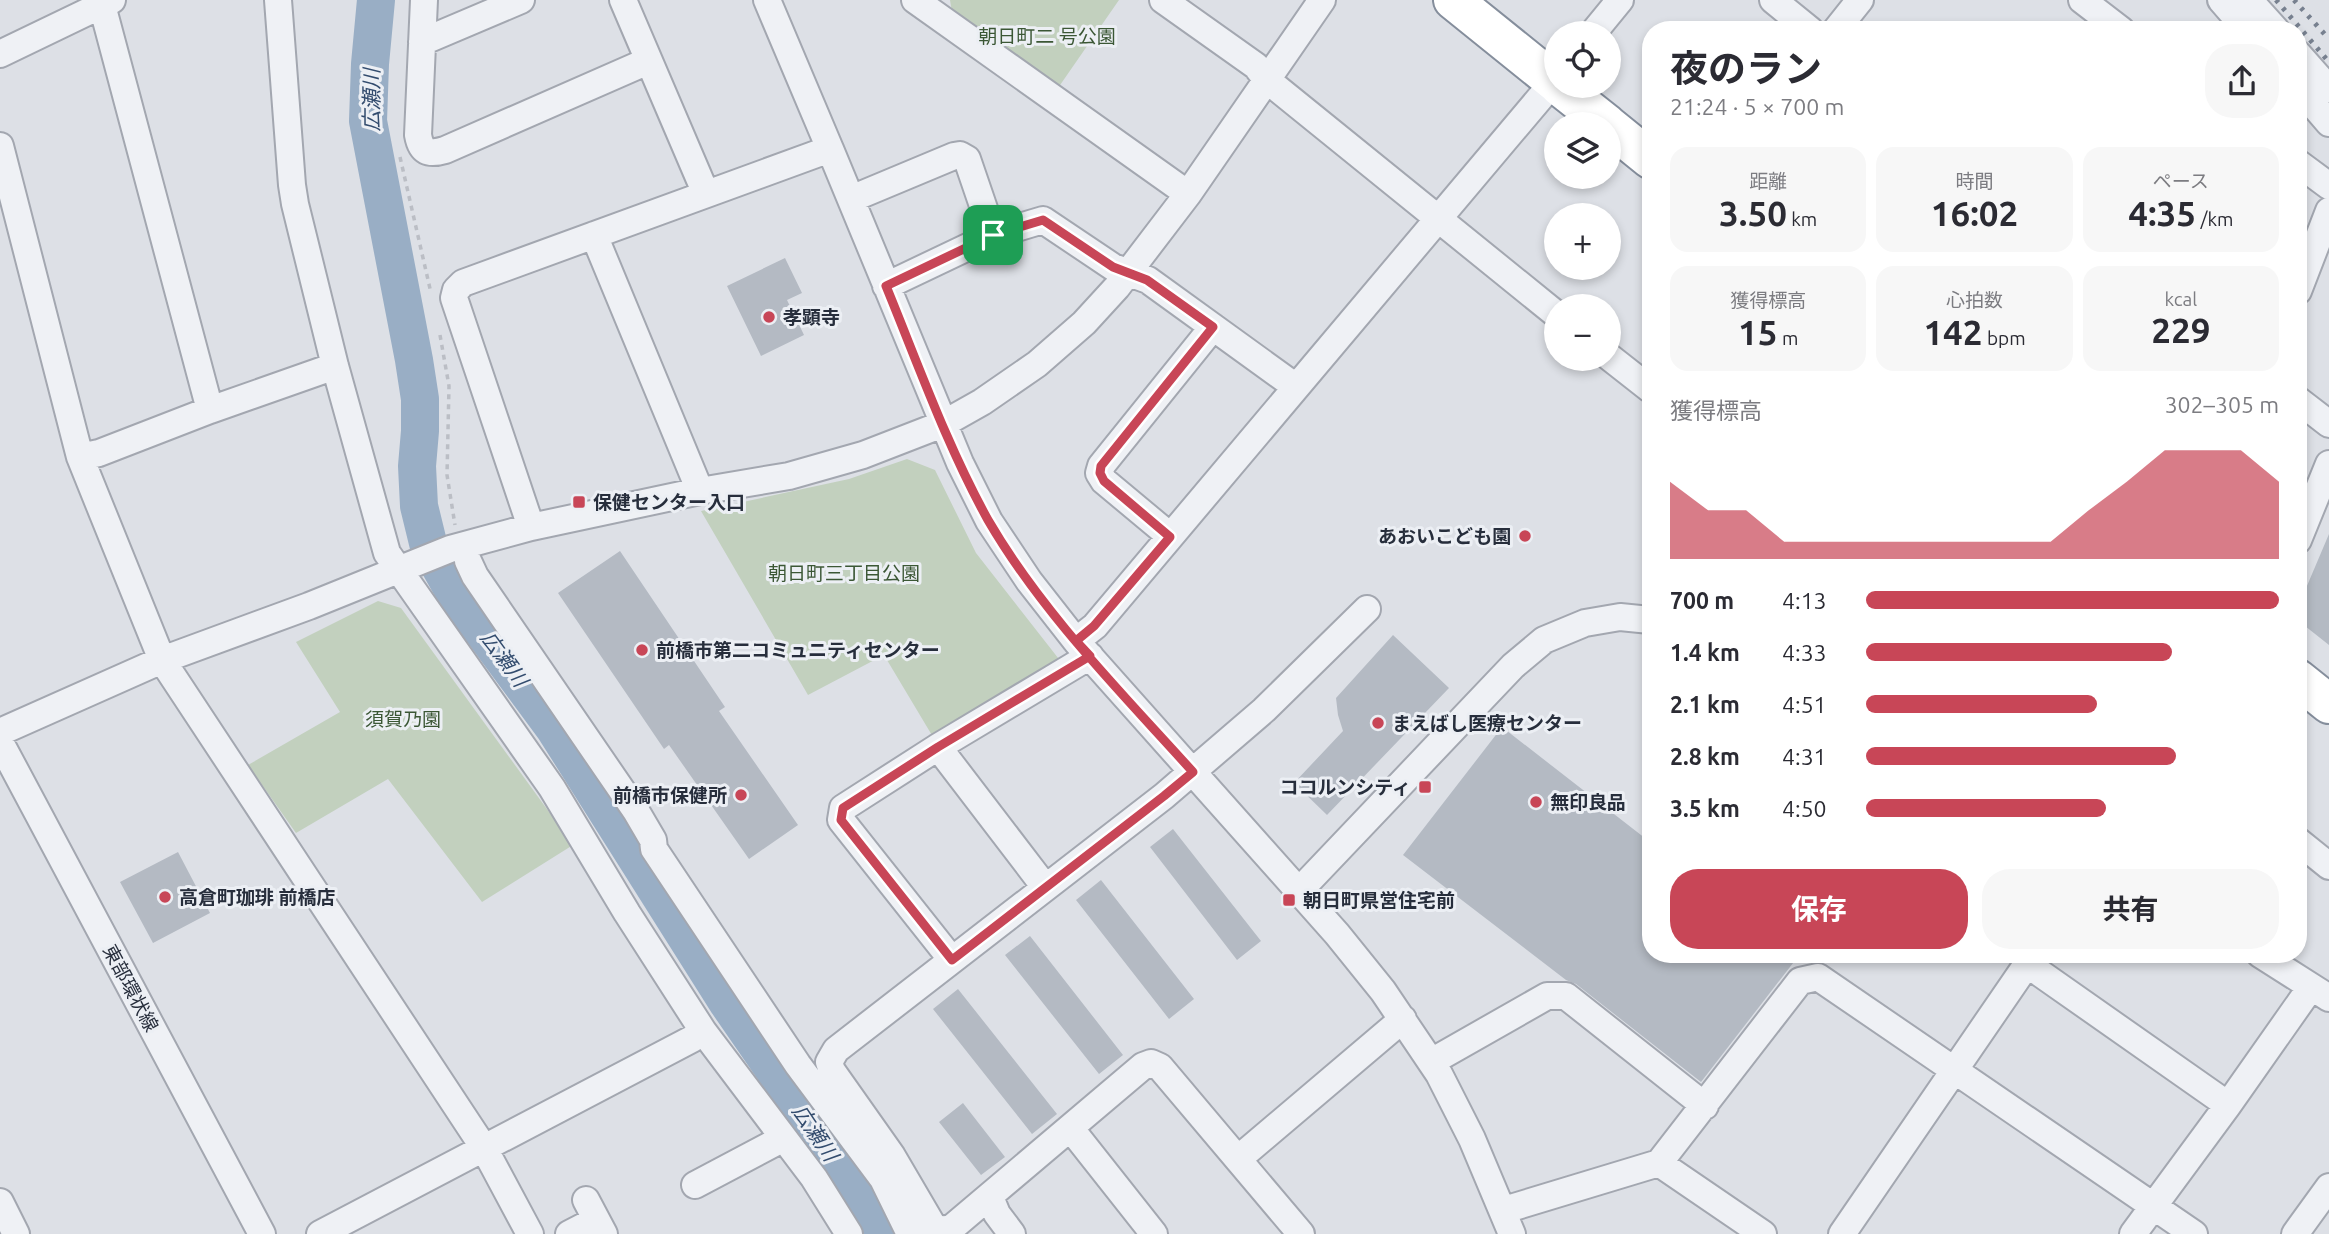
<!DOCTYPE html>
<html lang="ja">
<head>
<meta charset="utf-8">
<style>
  body { margin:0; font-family:Ubuntu,"Noto Sans JP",sans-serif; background:#f7f7f7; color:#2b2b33; height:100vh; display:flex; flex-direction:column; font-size:26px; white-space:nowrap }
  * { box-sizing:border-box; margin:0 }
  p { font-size:23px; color:#7c7c81 }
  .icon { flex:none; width:38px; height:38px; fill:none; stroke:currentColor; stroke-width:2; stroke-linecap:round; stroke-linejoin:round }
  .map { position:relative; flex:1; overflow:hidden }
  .side { position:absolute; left:1642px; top:21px; width:665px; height:942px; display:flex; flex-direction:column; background:#fff; border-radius:28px; box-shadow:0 4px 10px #0003 }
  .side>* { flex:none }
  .tools { position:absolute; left:1544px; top:21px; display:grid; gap:14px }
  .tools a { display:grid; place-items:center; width:77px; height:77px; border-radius:50%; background:#fff; box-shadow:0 4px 10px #0003; font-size:35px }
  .pin { position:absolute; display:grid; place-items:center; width:60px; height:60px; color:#fff; margin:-30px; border-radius:14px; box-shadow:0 4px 10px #0006 }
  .round { display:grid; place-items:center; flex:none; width:74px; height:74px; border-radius:28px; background:#f7f7f7 }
  .head { display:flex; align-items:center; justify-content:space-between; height:119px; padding:0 28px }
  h1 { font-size:38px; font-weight:700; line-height:52px }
  .stats { display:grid; grid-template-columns:repeat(3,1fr); gap:10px; height:119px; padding:7px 28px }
  .stats div { display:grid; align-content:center; border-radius:18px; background:#f7f7f7; text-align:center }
  .stats b { font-size:35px; font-weight:700 }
  .stats small { font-size:19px; font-weight:400 }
  .stats p { font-size:19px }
  .chart { height:196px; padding:14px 28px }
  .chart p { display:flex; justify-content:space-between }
  .chart svg { width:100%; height:126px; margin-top:7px; fill:#c84657; opacity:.7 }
  .cta { display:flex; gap:14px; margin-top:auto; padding:14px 28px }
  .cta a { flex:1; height:80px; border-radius:28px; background:#c84657; color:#fff; font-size:28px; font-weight:700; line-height:80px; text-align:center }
  .cta a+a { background:#f7f7f7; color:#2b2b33 }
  ul { padding:0 28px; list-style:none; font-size:23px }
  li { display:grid; grid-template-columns:112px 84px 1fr; align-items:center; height:52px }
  li i { height:18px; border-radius:9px; background:#c84657 }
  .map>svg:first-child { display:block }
  .green { fill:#c2d0be }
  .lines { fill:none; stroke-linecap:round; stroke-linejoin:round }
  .river { stroke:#99aec5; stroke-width:38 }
  .building { fill:#b4bac3 }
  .minor-casing { stroke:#a3a7b0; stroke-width:30 }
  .highway-casing { stroke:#858e9c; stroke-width:42 }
  .path { stroke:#bbbec5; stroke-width:3.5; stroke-dasharray:5 5; stroke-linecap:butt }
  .minor { stroke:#eff1f5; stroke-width:26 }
  .highway { stroke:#fff; stroke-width:38 }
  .rail { stroke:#77808f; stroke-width:5; stroke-dasharray:3.5 7; stroke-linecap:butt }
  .route-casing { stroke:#fff; stroke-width:14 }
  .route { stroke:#c84657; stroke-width:9 }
  .poi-dot { fill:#c84657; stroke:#eceff4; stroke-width:2.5 }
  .labels { text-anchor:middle; stroke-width:6; stroke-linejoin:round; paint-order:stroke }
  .park-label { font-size:19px; fill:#3b5735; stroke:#eceff4 }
  .poi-label { font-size:19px; font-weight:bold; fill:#272e3c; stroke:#eceff4; text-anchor:start }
  .street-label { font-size:19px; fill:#272e3c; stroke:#eceff4 }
  .water-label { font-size:21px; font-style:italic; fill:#334c6e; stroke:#eceff4 }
</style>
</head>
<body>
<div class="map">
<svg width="2329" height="1234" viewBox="0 0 2329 1234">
  <rect width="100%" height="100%" fill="#dde0e6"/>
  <path class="green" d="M950,0H1119L1058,88L952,12Z
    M907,459L935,470L976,553L1062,663L936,742L884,655L808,695L701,511L849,479Z
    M378,601L401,608L573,845L482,902L388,779L296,833L248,765L340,712L296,642Z"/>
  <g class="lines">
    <path class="river" d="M376,0L370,64L368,121L414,360L420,399V431L417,466L419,506L429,547L456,595L555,729L728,1003L844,1171L882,1234"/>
  </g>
  <path class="building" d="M785,258L802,293L787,300L804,335L761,356L727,286Z
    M2329,534V645L2305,626L2301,600Z
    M620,551L725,707L719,711L798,825L749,859L669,745L664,749L558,593Z
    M1393,635L1449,688L1327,815L1294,783L1343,731L1338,715L1336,698Z
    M1502,727L1650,842V954H1800L1701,1082L1576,984L1566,980L1403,855Z
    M1173,829L1261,941L1237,960L1150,847Z
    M178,852L210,913L153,943L120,882Z
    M1101,880L1194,999L1169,1019L1076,900Z
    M1030,936L1123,1055L1099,1074L1005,955Z
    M958,989L1057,1114L1032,1134L933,1009Z
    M963,1103L1005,1157L981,1175L939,1122Z"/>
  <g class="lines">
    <g class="minor-casing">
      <path id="minor" d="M278,0L292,185L295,204L335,366L387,553L552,788L627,913L703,1031L814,1178L849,1234
        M424,0L418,135C421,152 428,155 445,150L648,61
        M623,0L706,194
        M767,0L830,149
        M915,0L1188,194
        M1163,0L1256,66L1267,80L1556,314
        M1773,0L1810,30
        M2082,0L2121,30
        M2221,0L2247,30
        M2249,0L2276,30
        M102,5L210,410
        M1836,30L1860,0
        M1593,33L1620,0
        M422,42L521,0
        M0,54L112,0
        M2298,54L2329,89
        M2298,87L2329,123
        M0,146L80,457L162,660L484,1148L530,1234
        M2298,163L2329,186
        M851,199L954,156L960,155L967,159L993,235
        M594,235L700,491
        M886,286L993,235L1043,220L1113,267L1148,280L1296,387
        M2298,291L2329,211
        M1608,356L1650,389
        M2298,400L2329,424
        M80,457L99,453L210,410L335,366
        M531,527L454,298L456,290L463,283L830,149L960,463L989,521L1029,581L1076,641L1337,934L1383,991L1439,1074L1472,1139L1512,1234
        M1170,536L1104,481L1099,473L1101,466L1213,327
        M2298,540L2329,464
        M468,561L475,576L636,811L653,840L654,849L798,1065L883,1179L910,1234
        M1076,641L1095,626L1556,79
        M0,732L162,660L309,606L450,549L531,527L700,491L789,476L863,455L943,424L982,402L1037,364L1084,323L1117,287L1188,194L1322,0
        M0,742L262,1234
        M938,747L1045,887
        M2298,841L2329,866
        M1299,891L1513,666L1544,640L1585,623L1620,617L1650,620
        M2260,954L2329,998
        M952,960L841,820L843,808L938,747L1090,656
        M2027,964L2228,1105
        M1431,1062L1547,996H1566L1705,1106
        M1071,1129L1154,1234
        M1238,1159L1403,1019
        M1659,1163L1800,981L1818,977L2194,1234
        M695,1185L782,1139
        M990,1197L997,1214L1012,1234
        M586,1200L604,1234
        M0,1202L16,1234
        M1504,1210L1659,1163L1763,1234
        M320,1234L692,1039L703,1031
        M569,1234L596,1220
        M1301,1234L1160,1067L1151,1063L1143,1066L954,1226L943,1231L933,1226L892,1156L832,1071L829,1062L836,1050L1164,796L1264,710L1367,609
        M1842,1234L2034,954
        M2133,1234L2228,1105L2311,987
        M2295,1234L2329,1187"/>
    </g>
    <g class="highway-casing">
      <path id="highway" d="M1453,0L1556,83
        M1559,86L1607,124
        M1608,125L1650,159
        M2298,679L2329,704"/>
    </g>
    <path class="path" d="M400,157L431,293
      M440,335L449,386L447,475L455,525"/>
    <use href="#minor" class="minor"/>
    <use href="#highway" class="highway"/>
    <path class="rail" d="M2276,0L2329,62
      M2294,0L2329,39"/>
  </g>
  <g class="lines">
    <g class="route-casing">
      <path id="route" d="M993,235L886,286C918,364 947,446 988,520C1042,613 1121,692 1193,772L1164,796L952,960L841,820L843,808L938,747L1090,656L1076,641L1094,626L1170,537L1104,481L1100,473L1101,466L1213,327L1147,280L1113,267L1043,220L993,235"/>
    </g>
    <use href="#route" class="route"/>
  </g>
  <g class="poi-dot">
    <circle cx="769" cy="317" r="7"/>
    <rect x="572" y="495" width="14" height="14" rx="3.5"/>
    <circle cx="1525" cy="536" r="7"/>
    <circle cx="642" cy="650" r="7"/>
    <circle cx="1378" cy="723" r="7"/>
    <rect x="1418" y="780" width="14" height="14" rx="3.5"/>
    <circle cx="741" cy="795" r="7"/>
    <circle cx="1536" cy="802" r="7"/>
    <circle cx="165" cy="897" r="7"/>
    <rect x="1282" y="893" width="14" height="14" rx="3.5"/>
  </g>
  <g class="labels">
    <g class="park-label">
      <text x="1047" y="43">朝日町二 号公園</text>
      <text x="844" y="580">朝日町三丁目公園</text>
      <text x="403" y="726">須賀乃園</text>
    </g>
    <g class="poi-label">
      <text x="783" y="324">孝顕寺</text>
      <text x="593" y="509">保健センター入口</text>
      <text x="1511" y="543" text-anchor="end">あおいこども園</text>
      <text x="656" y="657">前橋市第二コミュニティセンター</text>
      <text x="1392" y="730">まえばし医療センター</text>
      <text x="1411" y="794" text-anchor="end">ココルンシティ</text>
      <text x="727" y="802" text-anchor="end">前橋市保健所</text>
      <text x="1550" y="809">無印良品</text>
      <text x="179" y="904">高倉町珈琲 前橋店</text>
      <text x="1303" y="907">朝日町県営住宅前</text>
    </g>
    <g class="street-label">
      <text transform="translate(131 988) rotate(62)" y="7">東部環状線</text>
    </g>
    <g class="water-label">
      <text transform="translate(372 100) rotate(-90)" y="7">広瀬川</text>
      <text transform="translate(504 659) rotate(54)" y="7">広瀬川</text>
      <text transform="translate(815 1133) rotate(56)" y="7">広瀬川</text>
    </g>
  </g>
</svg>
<div class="tools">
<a><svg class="icon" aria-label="locate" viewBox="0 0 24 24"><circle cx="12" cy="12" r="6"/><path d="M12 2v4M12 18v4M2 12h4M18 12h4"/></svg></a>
<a><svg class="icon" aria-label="layers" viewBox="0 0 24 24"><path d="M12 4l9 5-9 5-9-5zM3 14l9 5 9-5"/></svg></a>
<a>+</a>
<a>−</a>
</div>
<div class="pin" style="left:993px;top:235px;background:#1e9e55"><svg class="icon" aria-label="arrive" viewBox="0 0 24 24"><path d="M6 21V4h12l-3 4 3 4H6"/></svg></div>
<section class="side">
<div class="head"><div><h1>夜のラン</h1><p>21:24 · 5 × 700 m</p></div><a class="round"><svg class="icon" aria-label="share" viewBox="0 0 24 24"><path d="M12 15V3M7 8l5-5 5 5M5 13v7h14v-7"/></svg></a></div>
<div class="stats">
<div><p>距離</p><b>3.50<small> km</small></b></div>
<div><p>時間</p><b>16:02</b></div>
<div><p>ペース</p><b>4:35<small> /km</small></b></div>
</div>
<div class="stats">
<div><p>獲得標高</p><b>15<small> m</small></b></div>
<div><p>心拍数</p><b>142<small> bpm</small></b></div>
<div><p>kcal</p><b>229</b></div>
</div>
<div class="chart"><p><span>獲得標高</span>302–305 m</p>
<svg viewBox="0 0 160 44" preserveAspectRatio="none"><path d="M0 44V17L10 27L20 27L30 38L40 38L50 38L60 38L70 38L80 38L90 38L100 38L110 27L120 17L130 6L140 6L150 6L160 17V44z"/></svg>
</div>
<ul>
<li><b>700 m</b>4:13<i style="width:100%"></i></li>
<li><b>1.4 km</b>4:33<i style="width:74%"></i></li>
<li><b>2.1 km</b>4:51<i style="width:56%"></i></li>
<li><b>2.8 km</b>4:31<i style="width:75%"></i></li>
<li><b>3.5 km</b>4:50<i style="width:58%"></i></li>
</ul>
<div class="cta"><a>保存</a><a>共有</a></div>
</section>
</div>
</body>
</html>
